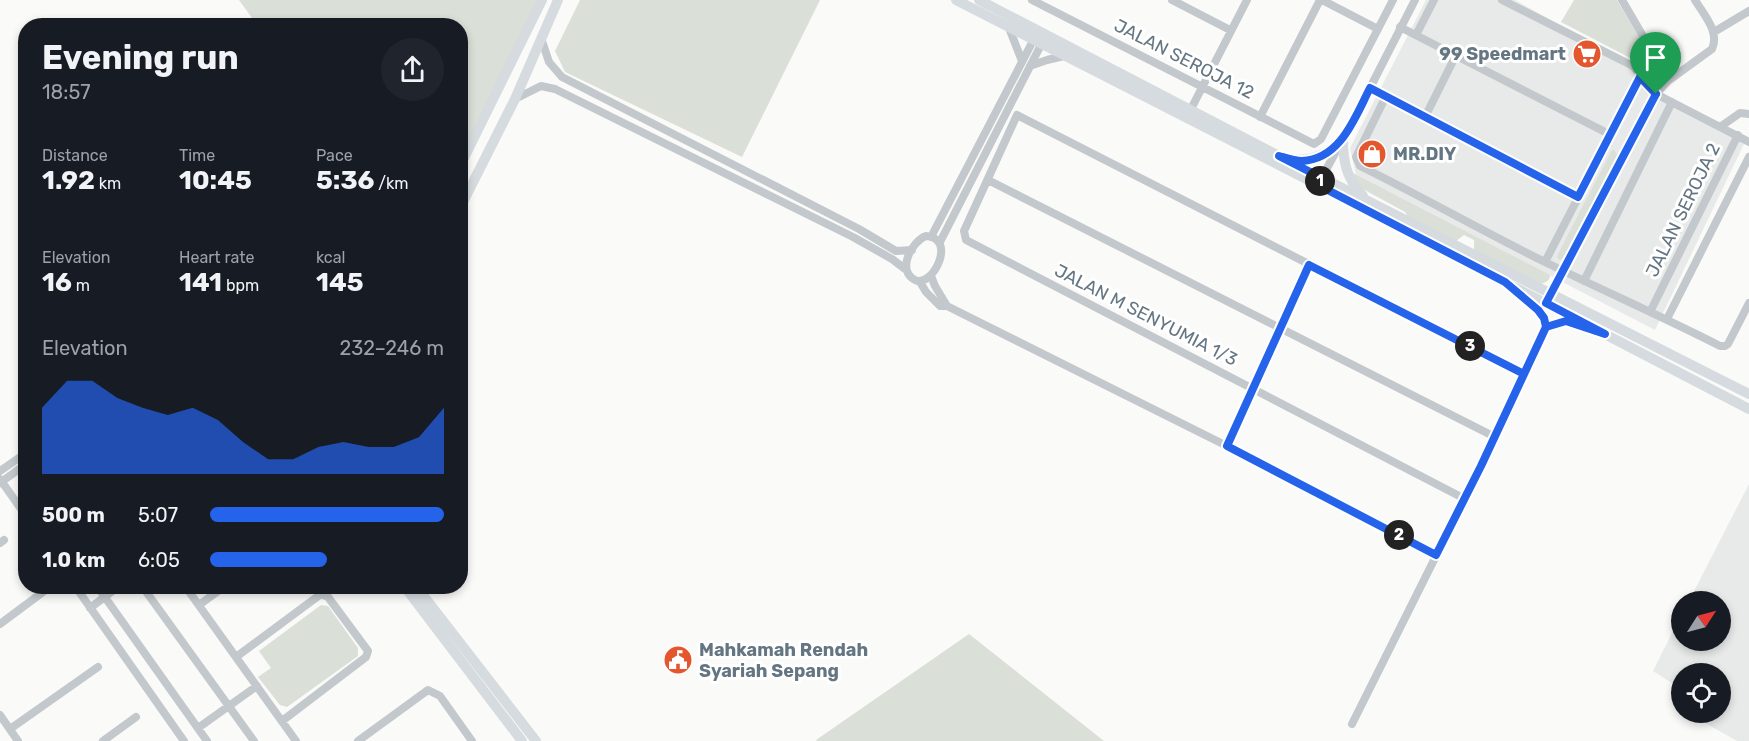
<!DOCTYPE html>
<html lang="en">
<head>
<meta charset="utf-8">
<style>
  body { margin:0; font-family:Rubik,sans-serif; background:#20242c; color:#f1f3f6; height:100vh; display:flex; flex-direction:column; font-size:22px; white-space:nowrap }
  * { box-sizing:border-box; margin:0 }
  p { font-size:20px; color:#9ea1a6 }
  .icon { flex:none; width:33px; height:33px; fill:none; stroke:currentColor; stroke-width:2; stroke-linecap:round; stroke-linejoin:round }
  .map { position:relative; flex:1; overflow:hidden }
  .side { position:absolute; left:18px; top:18px; width:450px; height:576px; display:flex; flex-direction:column; background:#171b24; border-radius:24px; box-shadow:0 3px 9px #0003 }
  .side>* { flex:none }
  .needle { width:39px; rotate:54deg }
  .tools { position:absolute; left:1671px; top:591px; display:grid; gap:12px }
  .tools a { display:grid; place-items:center; width:60px; height:60px; border-radius:50%; background:#171b24; box-shadow:0 3px 9px #0003; font-size:30px }
  .pin { position:absolute; display:grid; place-items:center; width:51px; height:51px; color:#fff; margin:-62px -26px; border-radius:50% 50% 50% 0; rotate:-45deg; box-shadow:0 0 6px #0007 }
  .pin .icon { rotate:45deg }
  .km { position:absolute; width:30px; height:30px; margin:-15px; border-radius:50%; background:#222; color:#fff; font-size:16px; line-height:30px; text-align:center }
  .round { display:grid; place-items:center; flex:none; width:63px; height:63px; border-radius:32px; background:#20242c }
  .overview { display:flex; align-items:center; justify-content:space-between; height:102px; padding:0 24px }
  h1 { font-size:33px; font-weight:700; line-height:45px }
  .stats { display:grid; grid-template-columns:repeat(3,1fr); gap:9px; height:102px; padding:6px 24px }
  .stats div { display:grid; align-content:center }
  .stats b { font-size:26px; font-weight:700 }
  .stats small { font-size:16px; font-weight:400 }
  .stats p { font-size:16px }
  .chart { height:168px; padding:12px 24px }
  .chart p { display:flex; justify-content:space-between }
  .chart svg { width:100%; height:108px; margin-top:6px; fill:#2563eb; opacity:.7 }
  ul { padding:0 24px; list-style:none; font-size:20px }
  li { display:grid; grid-template-columns:96px 72px 1fr; align-items:center; height:45px }
  li i { height:15px; border-radius:8px; background:#2563eb }
  .map>svg:first-child { display:block }
  .built { fill:#e8e9e9 }
  .green { fill:#dadfd7 }
  .lines { fill:none; stroke-linecap:round; stroke-linejoin:round }
  .minor { stroke:#c3c8cc; stroke-width:8 }
  .major { stroke:#d6dbdf; stroke-width:10 }
  .route-casing { stroke:#fff; stroke-width:12 }
  .route { stroke:#2563eb; stroke-width:8 }
  .labels { text-anchor:middle; stroke-width:6; stroke-linejoin:round; paint-order:stroke }
  .poi-label { font-size:18px; font-weight:bold; fill:#657683; stroke:#fff; text-anchor:start }
  .street-label { font-size:18px; fill:#657683; stroke:#fff }
</style>
</head>
<body>
<div class="map">
<svg width="1749" height="741" viewBox="0 0 1749 741">
  <rect width="100%" height="100%" fill="#fafaf8"/>
  <path class="built" d="M1426,0H1515L1649,75L1647,89L1744,144L1655,330L1356,175L1350,148Z
    M1749,484V741H1737L1691,715L1693,713L1720,712V674H1682L1681,689L1653,671L1681,615L1682,640H1720V602L1689,601Z"/>
  <path class="green" d="M239,0H538L464,148L460,147V26L257,25Z
    M580,0H820L742,157L565,72L555,51Z
    M1574,0H1617L1640,39V52L1634,60L1561,22Z
    M1612,150H1614L1618,156L1564,259L1559,260L1557,257L1560,250Z
    M1349,171L1550,275C1550,281 1546,282 1541,284L1474,251V240L1464,235L1456,241L1408,217L1405,212L1361,188Z
    M321,605L328,606L358,648V656L287,707L280,705L258,677L271,668L259,651Z
    M969,634L1104,741H817L816,740Z"/>
  <g class="lines">
    <path class="minor" d="M1032,0L1314,144L1321,139L1393,0
      M1172,0L1230,30
      M1322,0L1378,29
      M1502,0L1633,66L1656,94L1749,142
      M1622,0L1647,43L1644,52L1633,66
      M1400,27L1611,135
      M1009,28L1022,61
      M1714,32L1749,11
      M1416,35L1434,0
      M541,38L549,62L562,77L859,229L896,251L912,250
      M1030,66L1047,60L1064,56
      M1370,88L1578,197
      M1386,96L1356,157L1360,166C1423,197 1484,232 1547,263C1604,291 1663,317 1720,346H1725L1728,344L1749,303
      M515,99L541,86L555,89L853,237L892,259L905,269
      M1191,109L1247,0
      M1260,117L1320,0
      M1425,117L1456,55
      M1720,127L1740,113L1749,114
      M988,180L1495,437
      M1319,183L1370,88L1415,0
      M926,236C958,238 932,289 915,280C896,270 912,241 926,236Z
      M931,237L1036,35
      M940,242L1044,39
      M1545,262L1640,77
      M931,276L935,286L947,306
      M1584,281L1672,102
      M920,282L926,292L940,306H947L1227,446L1436,556
      M1548,299L1653,97L1668,81L1712,49C1720,32 1704,15 1695,0
      M1650,312L1738,135
      M1667,319L1749,157
      M1546,327L1566,321L1580,325
      M1227,446L1309,265
      M0,471L26,453
      M0,479L26,516
      M0,483L26,464
      M1465,499L966,240L964,231L1017,115L1524,374
      M0,543L4,540
      M75,586L184,741
      M97,586L207,741
      M142,586L254,741
      M185,586L296,741
      M199,605L225,586
      M90,608L119,586
      M0,624L51,586
      M236,657L321,594L328,597L368,651L366,657L282,721
      M0,715L18,741
      M1352,724L1481,466L1546,327C1542,310 1527,301 1514,290
      M198,728L257,686
      M10,729L98,667
      M103,741L136,717
      M358,741L428,690L440,696L472,741"/>
    <path class="major" d="M956,0L1318,185L1749,409
      M979,0L1279,156L1749,394
      M1343,140C1343,163 1347,179 1363,196
      M1291,159C1311,163 1328,153 1343,140
      M460,166L542,0
      M460,208L515,99L558,0
      M404,586L522,741
      M416,586L536,741"/>
  </g>
  <g class="lines">
    <g class="route-casing">
      <path id="route" d="M1656,94L1640,77L1578,197L1370,88C1355,117 1341,159 1302,161C1295,161 1286,158 1279,156L1322,178L1318,185L1505,282L1538,310L1544,318L1546,327L1481,466L1436,555L1227,446L1309,265L1524,374L1546,327L1566,321L1605,334L1546,303L1656,94"/>
    </g>
    <use href="#route" class="route"/>
  </g>
  <defs>
    <g id="supermarket-disc" transform="scale(1.5)"><circle r="9.5" fill="#e4572e" stroke="#fff"/><path d="M-6-5.5h2.5l.6 2H6L4.5 2H-2.5L-4.4-4H-6ZM-1.5 3.2a1.3 1.3 0 1 0 .1 0ZM3 3.2a1.3 1.3 0 1 0 .1 0Z" fill="#fff"/></g>
    <g id="shop-disc" transform="scale(1.5)"><circle r="9.5" fill="#e4572e" stroke="#fff"/><path d="M-5-2.5h2.3a2.7 3.5 0 0 1 5.4 0H5L5.5 6h-11ZM-1.5-2.5h3a1.5 2.3 0 0 0-3 0Z" fill="#fff"/></g>
    <g id="civic-disc" transform="scale(1.5)"><circle r="9.5" fill="#e4572e" stroke="#fff"/><path d="M-.6-6.5H3V-4.5H.6V-3L4-1V1h2V6H-6V1h2V-1L-.6-3ZM-1.2 2.5V6h2.4V2.5Z" fill="#fff"/></g>
  </defs>
  <g fill-rule="evenodd">
    <use href="#supermarket-disc" x="1587" y="54"/>
    <use href="#shop-disc" x="1372" y="154"/>
    <use href="#civic-disc" x="678" y="660"/>
  </g>
  <g class="labels">
    <g class="poi-label">
      <text x="1566" y="60" text-anchor="end">99 Speedmart</text>
      <text x="1393" y="160">MR.DIY</text>
      <text x="699" y="656">Mahkamah Rendah<tspan x="699" dy="21">Syariah Sepang</tspan></text>
    </g>
    <g class="street-label">
      <text transform="translate(1184 59) rotate(27)" y="6">JALAN SEROJA 12</text>
      <text transform="translate(1683 210) rotate(-64)" y="6">JALAN SEROJA 2</text>
      <text transform="translate(1146 315) rotate(27)" y="6">JALAN M SENYUMIA 1/3</text>
    </g>
  </g>
</svg>
<div class="tools">
<a><svg class="needle" viewBox="-14 -14 28 28"><path d="M0-13l5 13h-10z" fill="#e53935"/><path d="M0 13l5-13h-10z" fill="#9ea1a6"/></svg></a>
<a><svg class="icon" aria-label="locate" viewBox="0 0 24 24"><circle cx="12" cy="12" r="6"/><path d="M12 2v4M12 18v4M2 12h4M18 12h4"/></svg></a>
</div>
<div class="pin" style="left:1656px;top:94px;background:#1e9e55"><svg class="icon" aria-label="arrive" viewBox="0 0 24 24"><path d="M6 21V4h12l-3 4 3 4H6"/></svg></div>
<b class="km" style="left:1320px;top:181px">1</b>
<b class="km" style="left:1399px;top:535px">2</b>
<b class="km" style="left:1470px;top:346px">3</b>
<section class="side">
<div class="overview"><div><h1>Evening run</h1><p>18:57</p></div><a class="round"><svg class="icon" aria-label="share" viewBox="0 0 24 24"><path d="M12 15V3M7 8l5-5 5 5M5 13v7h14v-7"/></svg></a></div>
<div class="stats">
<div><p>Distance</p><b>1.92<small> km</small></b></div>
<div><p>Time</p><b>10:45</b></div>
<div><p>Pace</p><b>5:36<small> /km</small></b></div>
</div>
<div class="stats">
<div><p>Elevation</p><b>16<small> m</small></b></div>
<div><p>Heart rate</p><b>141<small> bpm</small></b></div>
<div><p>kcal</p><b>145</b></div>
</div>
<div class="chart"><p><span>Elevation</span>232–246 m</p>
<svg viewBox="0 0 160 44" preserveAspectRatio="none"><path d="M0 44V17L10 6L20 6L30 13L40 17L50 20L60 17L70 22L80 31L90 38L100 38L110 33L120 31L130 33L140 33L150 29L160 17V44z"/></svg>
</div>
<ul>
<li><b>500 m</b>5:07<i style="width:100%"></i></li>
<li><b>1.0 km</b>6:05<i style="width:50%"></i></li>
</ul>
</section>
</div>
</body>
</html>
